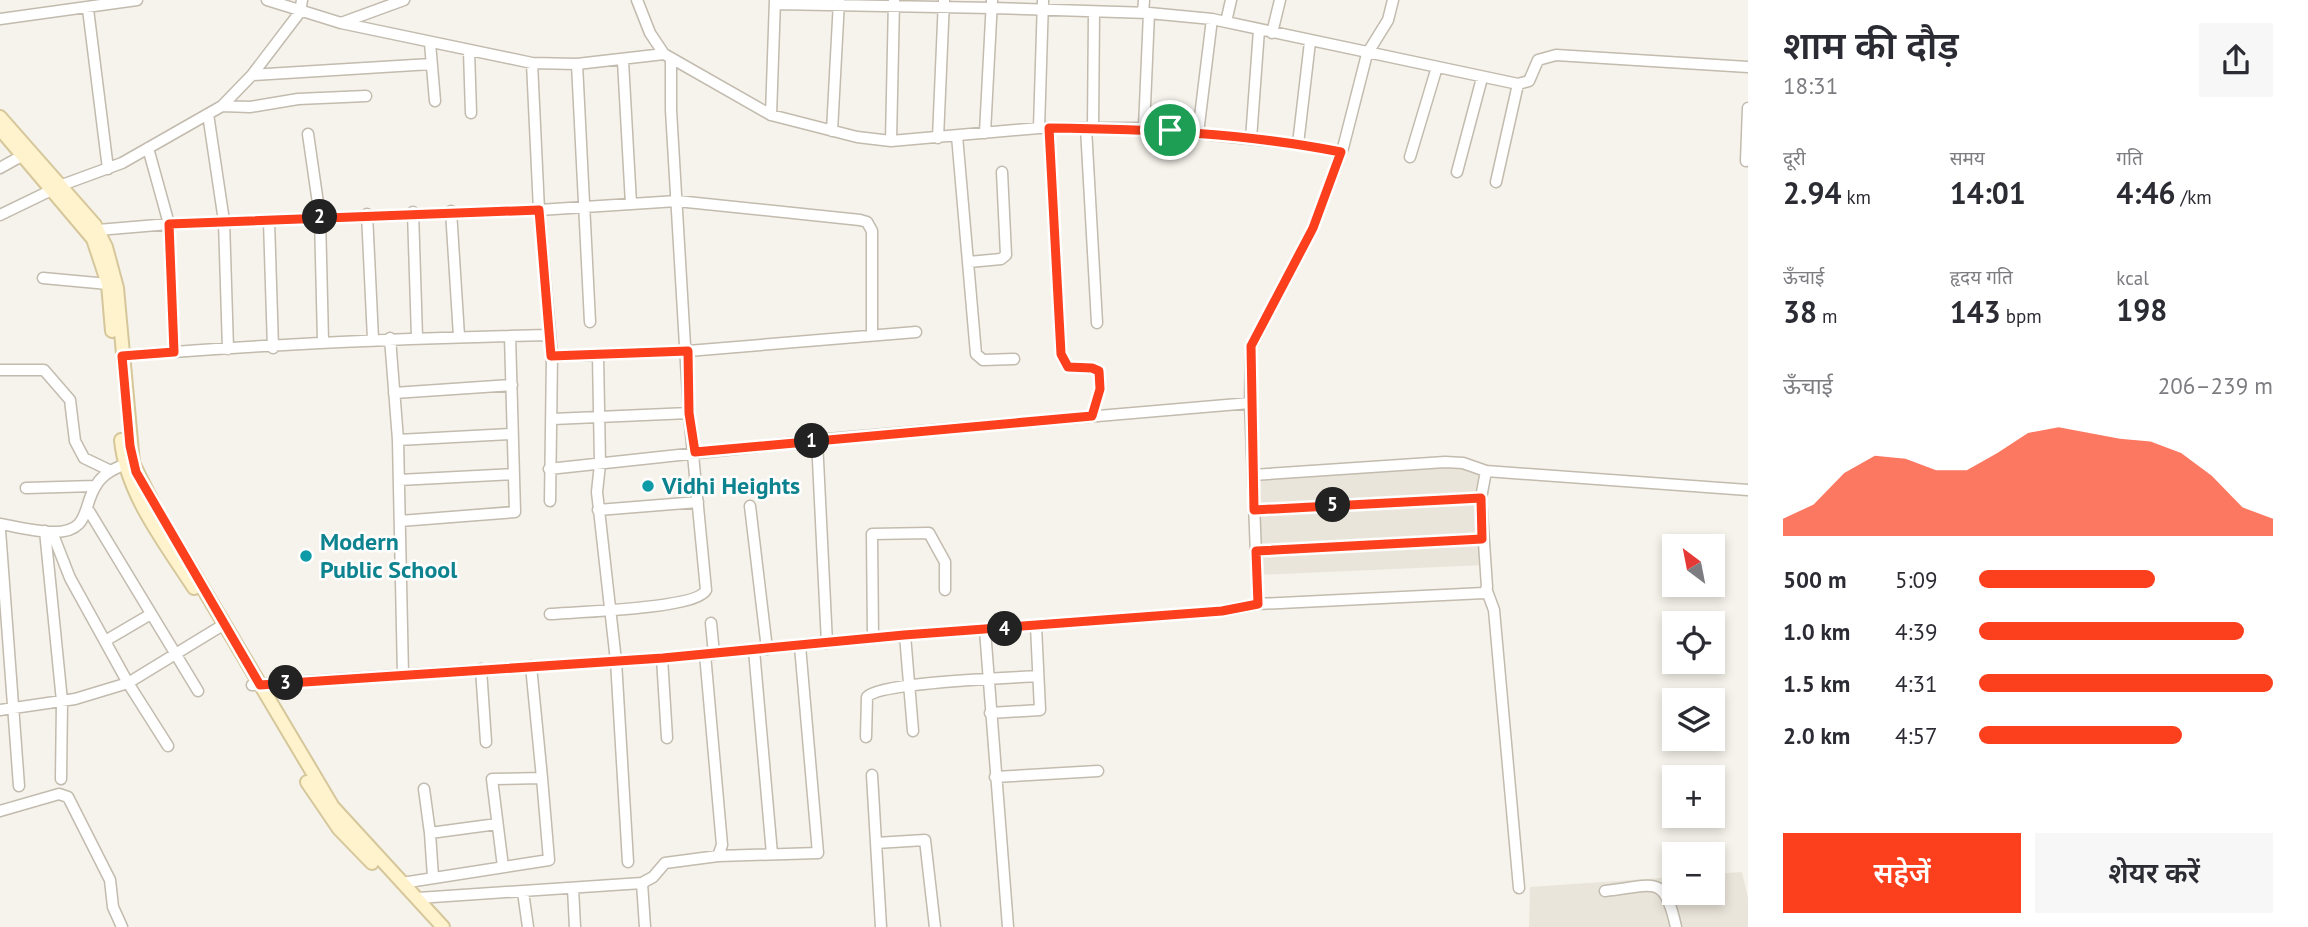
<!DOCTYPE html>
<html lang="hi">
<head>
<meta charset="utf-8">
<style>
  body { margin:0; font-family:"PT Sans","Noto Sans Devanagari",sans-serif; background:#f7f7f7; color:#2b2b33; height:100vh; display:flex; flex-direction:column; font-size:26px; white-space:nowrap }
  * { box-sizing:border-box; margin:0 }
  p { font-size:23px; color:#7c7c81 }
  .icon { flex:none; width:38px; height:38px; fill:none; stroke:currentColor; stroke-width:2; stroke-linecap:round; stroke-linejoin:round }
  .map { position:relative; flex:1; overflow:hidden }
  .sheet { display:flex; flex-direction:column; background:#fff; width:560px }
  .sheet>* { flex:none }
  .needle { width:46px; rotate:328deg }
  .fabs { position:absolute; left:1662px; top:534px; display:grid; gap:14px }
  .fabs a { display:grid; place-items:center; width:63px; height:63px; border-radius:0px; background:#fff; box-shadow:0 4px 10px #0003; font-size:35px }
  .pin { position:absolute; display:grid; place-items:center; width:60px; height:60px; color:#fff; margin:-30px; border:4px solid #fff; border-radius:50%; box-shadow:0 2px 7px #0007 }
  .km { position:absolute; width:35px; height:35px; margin:-18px; border-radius:50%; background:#222; color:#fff; font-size:19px; line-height:35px; text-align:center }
  .round { display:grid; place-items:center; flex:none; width:74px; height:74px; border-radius:0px; background:#f7f7f7 }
  .head { display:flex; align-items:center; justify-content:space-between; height:119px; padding:0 35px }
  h1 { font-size:38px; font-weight:600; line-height:52px }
  .metrics { display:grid; grid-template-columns:repeat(3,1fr); gap:10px; height:119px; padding:7px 35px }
  .metrics div { display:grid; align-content:center }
  .metrics b { font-size:30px; font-weight:600 }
  .metrics small { font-size:19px; font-weight:400 }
  .metrics p { font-size:19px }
  .chart { height:196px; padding:14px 35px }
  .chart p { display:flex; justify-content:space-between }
  .chart svg { width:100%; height:126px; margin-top:7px; fill:#fc3f1d; opacity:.7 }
  .cta { display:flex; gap:14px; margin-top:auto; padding:14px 35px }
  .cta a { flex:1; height:80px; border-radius:0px; background:#fc3f1d; color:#fff; font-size:28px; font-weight:600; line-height:80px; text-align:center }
  .cta a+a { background:#f7f7f7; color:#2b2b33 }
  ul { padding:0 35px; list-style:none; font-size:23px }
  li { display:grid; grid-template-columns:112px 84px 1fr; align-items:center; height:52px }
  li i { height:18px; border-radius:9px; background:#fc3f1d }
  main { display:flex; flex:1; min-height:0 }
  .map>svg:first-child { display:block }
  .residential { fill:#eae5da }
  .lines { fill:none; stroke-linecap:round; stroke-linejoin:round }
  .street-casing { stroke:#c2bbae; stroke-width:13 }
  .secondary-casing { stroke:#d6c79b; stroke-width:16 }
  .street { stroke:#fff; stroke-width:10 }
  .secondary { stroke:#fff3cd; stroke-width:12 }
  .route-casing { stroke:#fff; stroke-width:14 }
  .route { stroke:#fc3f1d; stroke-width:9 }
  .culture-dot { fill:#0f9aa8; stroke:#fff; stroke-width:2.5 }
  .labels { text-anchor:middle; stroke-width:5; stroke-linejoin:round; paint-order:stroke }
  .culture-label { font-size:24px; font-weight:bold; fill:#0d838f; stroke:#fff; text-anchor:start }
</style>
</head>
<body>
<main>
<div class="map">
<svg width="1748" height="927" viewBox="0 0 1748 927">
  <rect width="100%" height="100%" fill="#f6f3ec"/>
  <path class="residential" d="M1445,462L1486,471L1485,565L1257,575L1253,475Z
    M1742,872L1748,898V927H1529L1530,887L1675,877V892H1713V874Z"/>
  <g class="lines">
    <g class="street-casing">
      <path id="street" d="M267,0L341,23L532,63L577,64L664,54
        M637,0L650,33L664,54L771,115L857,137L891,141L1039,128H1144L1298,144L1341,152
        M775,4L992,8L1149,13L1212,19L1518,84L1529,81L1538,60L1556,55L1748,67
        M88,9L108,169
        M1143,13L1144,0
        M0,19L137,0
        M1226,22L1231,0
        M341,23L404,0
        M1272,33L1280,0
        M430,43L435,101
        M469,51L471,113
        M623,61L631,204
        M532,63L539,210L552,356L550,501
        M577,64L590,322
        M252,75L431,64
        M222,106L250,107L298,99L366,96
        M208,114L224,221L228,349
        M771,115L775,0
        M1039,128L1043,0
        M1049,128L1061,354L1068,367L1092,368L1099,371L1100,389L1092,416
        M1086,128L1097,323
        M1093,128L1094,12
        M1144,128L1149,13
        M832,131L839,1
        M985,133L992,0
        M1198,133L1212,19
        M308,134L320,217L323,341
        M957,136L976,354L983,360L1014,359
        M938,138L944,0
        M1251,139L1259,30
        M891,141L894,1
        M1298,144L1310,42
        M148,148L169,224L174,352
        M1410,157L1437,67
        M1746,161L1748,108
        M0,168L27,153
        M1457,172L1482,78
        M1496,182L1518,84
        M451,211L459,336
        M413,212L417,337
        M367,214L373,339
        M0,215L62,185L122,163L222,106L252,75L300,12L302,0
        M269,221L273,348
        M98,230L169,224L539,210L677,201L860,220L867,222L872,231V335
        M969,262L1001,259L1006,255L1002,172
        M43,278L108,284
        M390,338L398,440L403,675
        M598,355L600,464L597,492L616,661L628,862
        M122,356C264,344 406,338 549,335
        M552,356L688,351L916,332
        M0,370H44L70,400L75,441L84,458L111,471
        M394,393L512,385
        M553,419L689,413
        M398,440L512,434
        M817,440L827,643
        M549,469L828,439L1250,403
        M1253,475L1445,462L1463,463L1486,471
        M399,480L514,474
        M26,488L95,486
        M750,506L767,649
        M598,510L698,502
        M1254,510L1481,498
        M89,511L198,691
        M400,521L515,512L510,336
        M0,524C18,527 37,532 54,532C92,532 82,504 97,484C103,474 114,469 123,465
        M0,530L19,786
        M45,531L62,701L61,779
        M52,532L70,578L128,683L168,746
        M1256,551L1482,539
        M1487,591L1494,610L1519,888
        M1258,604L1484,593L1487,587L1481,498L1486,471L1748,490
        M550,614C575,612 697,609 706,590L689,413L671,110V59
        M711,623L714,654
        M985,630L1008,927
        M905,635L913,731
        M873,638L872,534L929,533L945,562V590
        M105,641L151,614
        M754,650L772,854
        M662,658L667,738
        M531,666L542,778
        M481,669L486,742
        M252,685L662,658L904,635L1222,611L1258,604L1250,403L1251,347L1313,228L1343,148L1367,54L1388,20L1393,0
        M0,710L75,699L128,683L218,628
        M990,713L1040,710L1036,626
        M866,737L867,697C880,682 1011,678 1038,676
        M872,775L881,927
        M995,777L1098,771
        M424,789L430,833
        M0,811L59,794L68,797L110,880L113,907L122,927
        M876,843L925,840L935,927
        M718,856L818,853L800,646
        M433,877L430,833L497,824
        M402,883L549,860L542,778L492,779L503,867
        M642,883L645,927
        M573,888L575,927
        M1605,891C1654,886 1664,872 1676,927
        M523,892L528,927
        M418,898L642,883L653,877L665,863L718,856L722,845L705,654"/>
    </g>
    <g class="secondary-casing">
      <path id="secondary" d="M0,117L95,225L106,247L117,288L133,463L157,511L333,807L443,927
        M0,129L93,239L108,284L112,331
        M121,440C126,494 165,543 194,588
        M307,782L339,829L372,863"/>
    </g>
    <use href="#street" class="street"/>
    <use href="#secondary" class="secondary"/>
  </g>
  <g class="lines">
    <g class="route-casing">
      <path id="route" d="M1049,128C1147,129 1244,133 1341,152L1313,228L1251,346L1254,510L1481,498L1482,539L1256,551L1258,604L1222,611L904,635L663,658L260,685L136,472L130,446L122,356L174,352L169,224L539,210L551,356L688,351L689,413L695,452L1092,416L1100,389L1099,371L1092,368L1068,367L1061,354Z"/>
    </g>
    <use href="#route" class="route"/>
  </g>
  <g class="culture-dot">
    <circle cx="648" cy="486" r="7"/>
    <circle cx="306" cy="556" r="7"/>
  </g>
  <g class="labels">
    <g class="culture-label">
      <text x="662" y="494">Vidhi Heights</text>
      <text x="320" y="550">Modern<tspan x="320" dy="28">Public School</tspan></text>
    </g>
  </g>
</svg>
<div class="fabs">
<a><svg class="needle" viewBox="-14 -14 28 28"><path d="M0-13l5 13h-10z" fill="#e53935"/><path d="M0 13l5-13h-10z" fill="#7c7c81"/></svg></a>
<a><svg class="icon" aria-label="locate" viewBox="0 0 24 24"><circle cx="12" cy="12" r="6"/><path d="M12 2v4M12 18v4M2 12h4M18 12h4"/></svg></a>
<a><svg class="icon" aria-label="layers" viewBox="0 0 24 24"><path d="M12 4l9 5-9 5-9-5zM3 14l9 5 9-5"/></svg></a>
<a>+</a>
<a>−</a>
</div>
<div class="pin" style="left:1170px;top:130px;background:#1e9e55"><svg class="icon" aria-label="arrive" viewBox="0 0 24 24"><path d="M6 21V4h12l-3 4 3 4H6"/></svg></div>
<b class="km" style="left:812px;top:441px">1</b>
<b class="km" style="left:320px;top:217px">2</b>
<b class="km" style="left:286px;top:683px">3</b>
<b class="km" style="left:1005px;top:629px">4</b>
<b class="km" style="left:1333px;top:505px">5</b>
</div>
<section class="sheet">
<div class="head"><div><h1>शाम की दौड़</h1><p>18:31</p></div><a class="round"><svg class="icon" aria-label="share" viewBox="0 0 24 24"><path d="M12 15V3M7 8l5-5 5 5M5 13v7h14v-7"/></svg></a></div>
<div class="metrics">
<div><p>दूरी</p><b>2.94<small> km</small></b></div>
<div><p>समय</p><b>14:01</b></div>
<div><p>गति</p><b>4:46<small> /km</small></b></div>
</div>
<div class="metrics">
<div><p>ऊँचाई</p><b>38<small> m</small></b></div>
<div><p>हृदय गति</p><b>143<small> bpm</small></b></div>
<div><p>kcal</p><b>198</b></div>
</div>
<div class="chart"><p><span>ऊँचाई</span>206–239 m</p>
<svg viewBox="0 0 160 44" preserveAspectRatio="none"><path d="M0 44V38L10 33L20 22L30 16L40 17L50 21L60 21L70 15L80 8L90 6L100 8L110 10L120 11L130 15L140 23L150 34L160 38V44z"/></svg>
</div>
<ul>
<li><b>500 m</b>5:09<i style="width:60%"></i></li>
<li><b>1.0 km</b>4:39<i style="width:90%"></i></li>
<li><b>1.5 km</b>4:31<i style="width:100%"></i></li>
<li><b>2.0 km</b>4:57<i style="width:69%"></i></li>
</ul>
<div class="cta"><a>सहेजें</a><a>शेयर करें</a></div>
</section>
</main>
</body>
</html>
